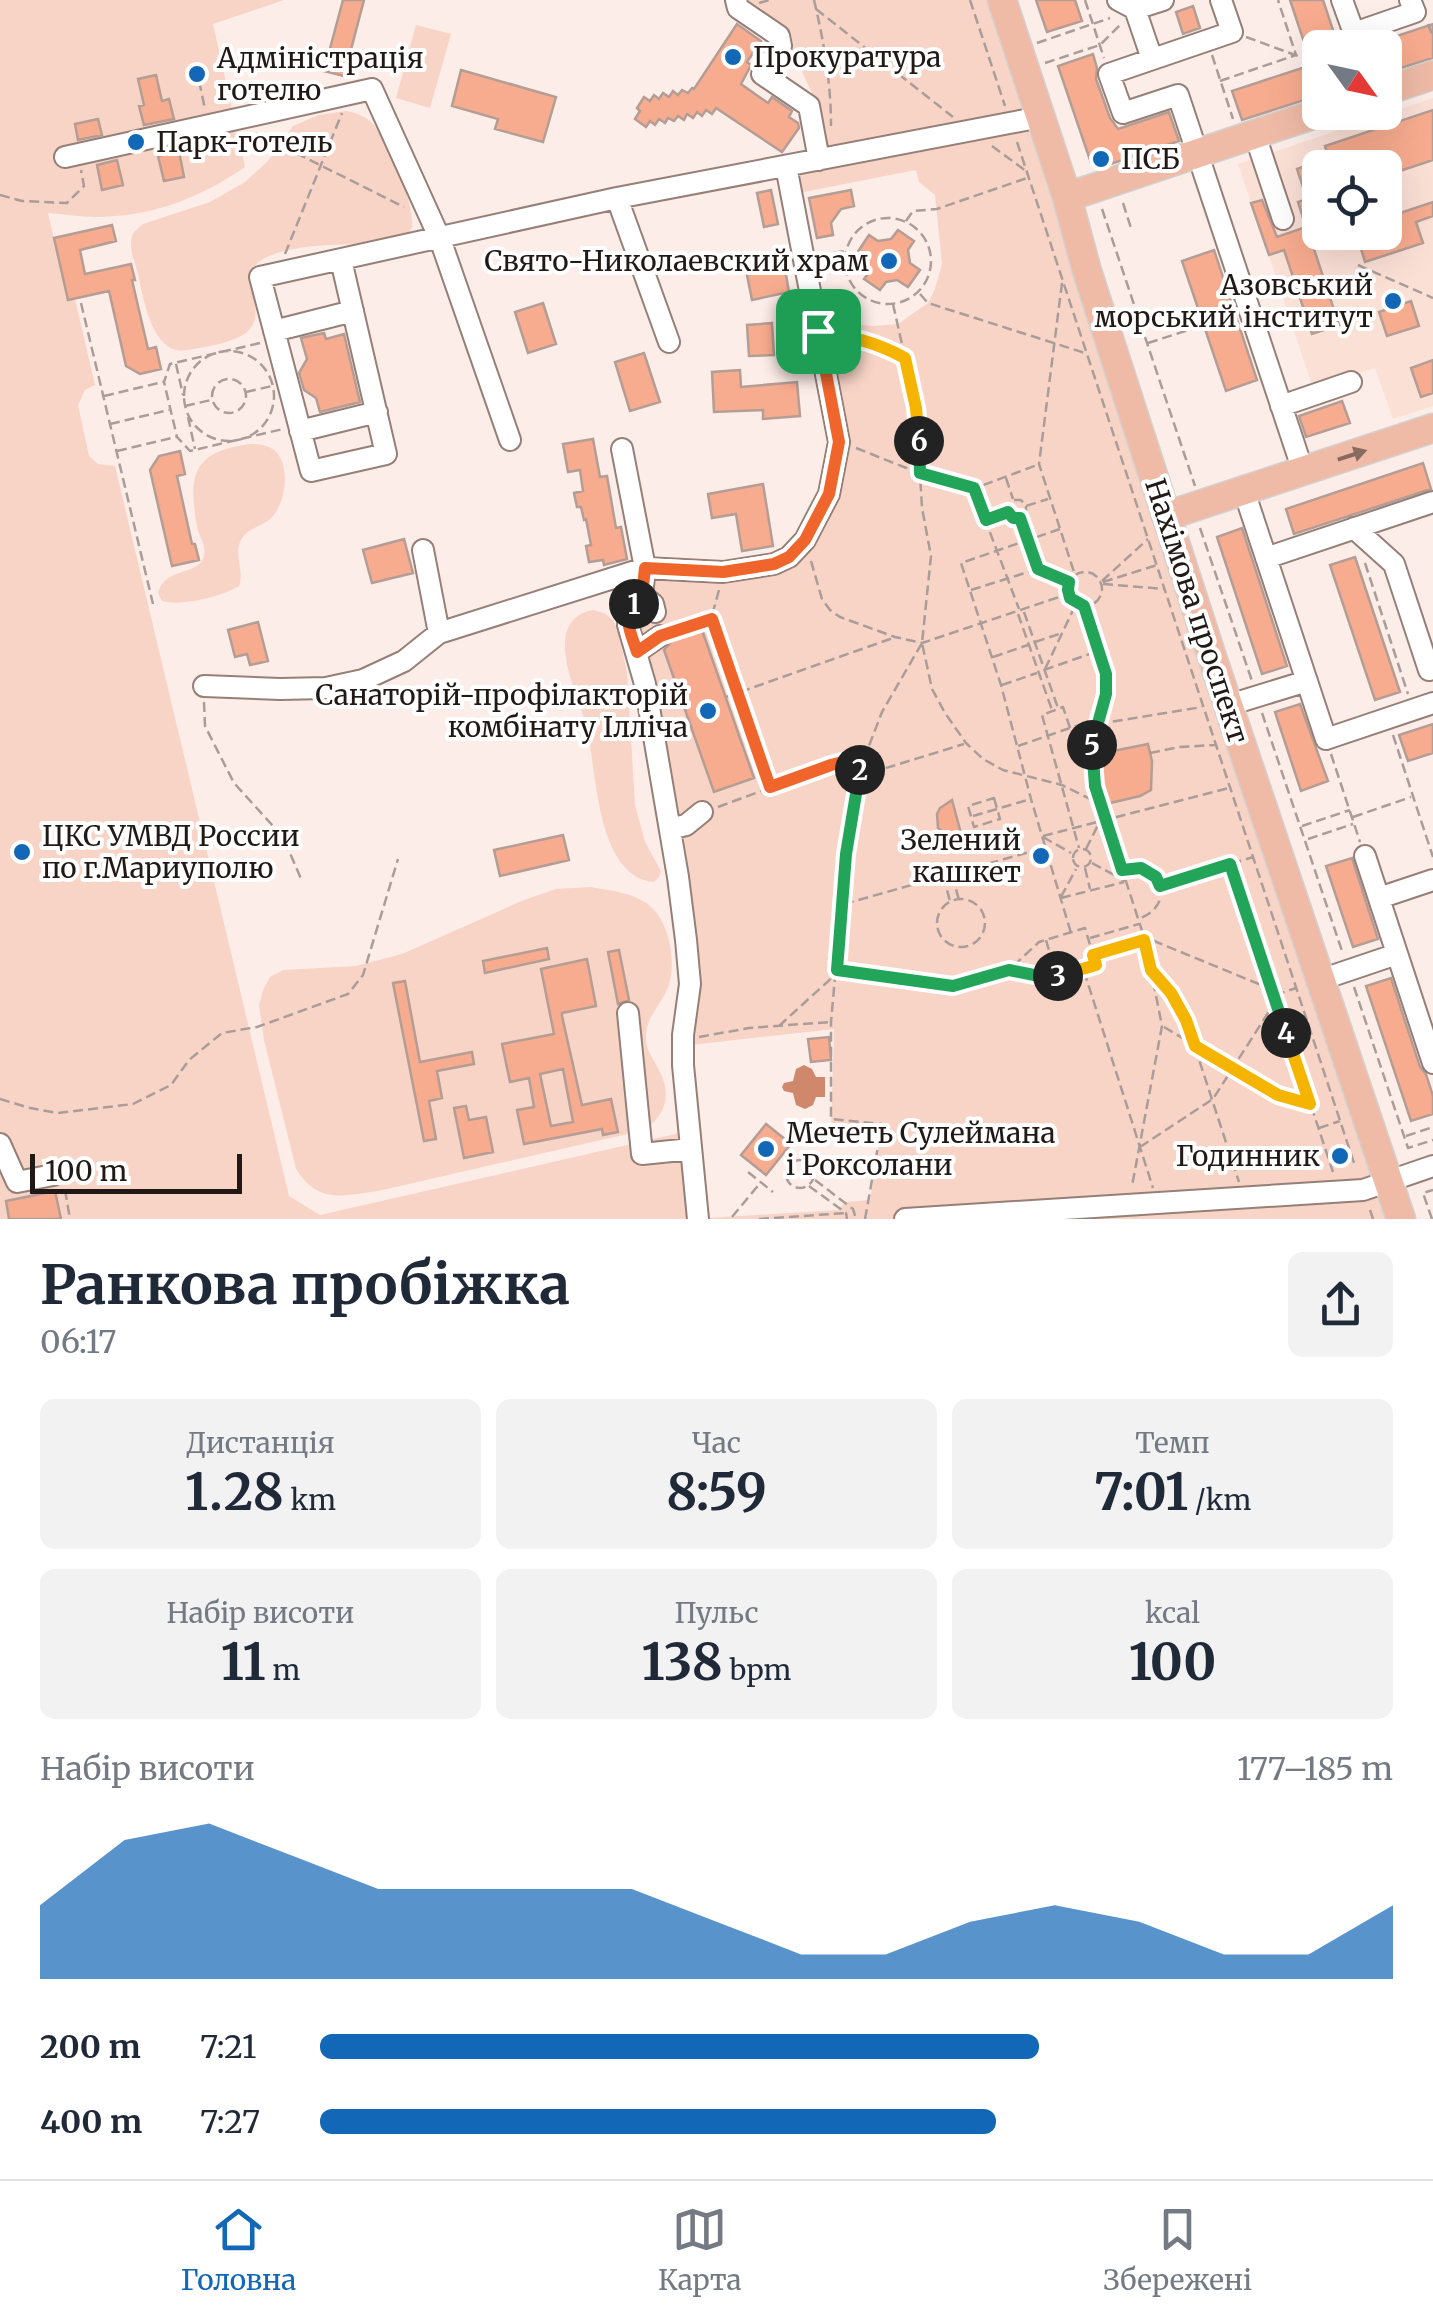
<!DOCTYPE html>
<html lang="uk">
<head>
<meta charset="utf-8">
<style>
  body { margin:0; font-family:Merriweather,serif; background:#f2f2f3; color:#1f2937; height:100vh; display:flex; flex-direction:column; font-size:38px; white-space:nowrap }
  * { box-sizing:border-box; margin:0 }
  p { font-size:32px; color:#747a83 }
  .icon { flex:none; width:55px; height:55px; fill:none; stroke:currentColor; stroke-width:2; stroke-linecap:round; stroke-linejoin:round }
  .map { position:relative; height:1219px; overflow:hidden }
  .drawer { display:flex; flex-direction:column; background:#fff; flex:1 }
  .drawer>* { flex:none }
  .needle { width:65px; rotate:123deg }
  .tools { position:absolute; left:1302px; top:30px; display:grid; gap:20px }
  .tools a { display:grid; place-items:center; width:100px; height:100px; border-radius:15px; background:#fff; box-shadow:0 10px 40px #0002; font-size:50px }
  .scale { position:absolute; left:30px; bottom:25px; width:212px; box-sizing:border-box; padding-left:10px; border:5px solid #211915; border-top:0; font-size:28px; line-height:35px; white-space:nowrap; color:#211915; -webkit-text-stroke:8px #fff; paint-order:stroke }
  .pin { position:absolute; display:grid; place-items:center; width:85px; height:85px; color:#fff; margin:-42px; border-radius:20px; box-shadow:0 5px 15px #0006 }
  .km { position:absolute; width:50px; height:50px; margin:-25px; border-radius:50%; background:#222; color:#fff; font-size:28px; line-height:50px; text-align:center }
  .round { display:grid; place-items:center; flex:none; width:105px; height:105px; border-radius:15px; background:#f2f2f3 }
  .summary { display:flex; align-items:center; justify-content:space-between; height:170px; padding:0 40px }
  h1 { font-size:55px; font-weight:700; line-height:75px }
  .figures { display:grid; grid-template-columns:repeat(3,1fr); gap:15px; height:170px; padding:10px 40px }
  .figures div { display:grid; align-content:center; border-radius:15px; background:#f2f2f3; text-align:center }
  .figures b { font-size:50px; font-weight:700 }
  .figures small { font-size:28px; font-weight:400 }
  .figures p { font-size:28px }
  .chart { height:280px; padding:20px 40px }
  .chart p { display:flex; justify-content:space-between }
  .chart svg { width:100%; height:180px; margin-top:10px; fill:#1268b6; opacity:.7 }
  ul { padding:0 40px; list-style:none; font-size:32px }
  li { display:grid; grid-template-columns:160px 120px 1fr; align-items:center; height:75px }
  li i { height:25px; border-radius:12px; background:#1268b6 }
  .dock { display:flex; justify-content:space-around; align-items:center; height:140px; border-top:2px solid #e0e1e3; background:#fff; font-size:28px; color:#747a83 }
  .dock a { display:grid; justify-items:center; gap:5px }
  .dock .current { color:#1268b6 }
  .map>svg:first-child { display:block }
  .built { fill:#fbe0d6; fill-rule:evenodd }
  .green { fill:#f8d4c7; fill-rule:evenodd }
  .water { fill:#d0886c }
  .building { fill:#f8ac8f; stroke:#b49d94; stroke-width:2.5; fill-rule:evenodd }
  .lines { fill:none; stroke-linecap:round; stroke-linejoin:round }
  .minor-casing { stroke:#957f77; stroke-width:24 }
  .major-casing { stroke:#d3d1d0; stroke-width:31 }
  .path { stroke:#aa9d99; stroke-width:2.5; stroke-dasharray:10 5; stroke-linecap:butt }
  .minor { stroke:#fff; stroke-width:20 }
  .major { stroke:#efbba7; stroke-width:28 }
  .oneway { fill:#886a5e }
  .split-1-casing { stroke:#fff; stroke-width:20 }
  .split-2-casing { stroke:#fff; stroke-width:20 }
  .split-3-casing { stroke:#fff; stroke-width:20 }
  .split-4-casing { stroke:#fff; stroke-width:20 }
  .split-5-casing { stroke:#fff; stroke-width:20 }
  .split-6-casing { stroke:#fff; stroke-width:20 }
  .split-7-casing { stroke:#fff; stroke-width:20 }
  .split-1 { stroke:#f0652b; stroke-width:12 }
  .split-2 { stroke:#f0652b; stroke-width:12 }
  .split-3 { stroke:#22a559; stroke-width:12 }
  .split-4 { stroke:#f5b400; stroke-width:12 }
  .split-5 { stroke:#22a559; stroke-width:12 }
  .split-6 { stroke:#22a559; stroke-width:12 }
  .split-7 { stroke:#f5b400; stroke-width:12 }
  .poi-dot { fill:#1268b6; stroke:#fff; stroke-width:4 }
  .labels { text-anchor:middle; stroke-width:8; stroke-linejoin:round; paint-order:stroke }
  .poi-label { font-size:28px; fill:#211915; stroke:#fff; text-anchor:start }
  .street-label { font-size:28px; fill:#211915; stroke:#fff }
</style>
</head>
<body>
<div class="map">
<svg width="1433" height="1219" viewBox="0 0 1433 1219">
  <rect width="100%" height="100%" fill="#fdede8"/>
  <path class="built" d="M1433,98V406L1393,419L1375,368L1313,388L1238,164ZM1320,168H1385V232H1320Z"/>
  <path class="green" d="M0,0H284L213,24L245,167C200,198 151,217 96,217C80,217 63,214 48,213L68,299H75L95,385L85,390L78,405L89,456L98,464L115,466L289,1196L320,1215L684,1132L683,1024L674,879L626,619L619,617L610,584L771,559L800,536L823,492L833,441L779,167L824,152L817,104L783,31L743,0H996L1399,1219H0ZM916,170L919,182L935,195L942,264L935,289L928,303L898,324L873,326L824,322L799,193ZM834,1029L831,1133L880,1138L870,1200L845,1202L839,1210L707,1218L691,1045Z
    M416,25L451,34L430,108L396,98Z
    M346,111C357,113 366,116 374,125C390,144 411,196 412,221C413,229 411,229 407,235C395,238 382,241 369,243C336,246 301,243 269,256C225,274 282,318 237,338C225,343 212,346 199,348C192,349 184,352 176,350C152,345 143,299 139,278C136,262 127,250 133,233L143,224L210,202L245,182L268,161L293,126L319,115Z
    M251,444C260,444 267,445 274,450C291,464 286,501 273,516C263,527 248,527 241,540C233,556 245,570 239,586C223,596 181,607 162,601L158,593C165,566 198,577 204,556C207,545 198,536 197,526C187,472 195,451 251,444Z
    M593,610L604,613L613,620L618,630L627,673L635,805L645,842L661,871L659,877L654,882C596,877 597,771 587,730C581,702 563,670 565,641C567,623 576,613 593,610Z
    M590,887C609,890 634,893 649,905C671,923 678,968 666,992C659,1006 647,1018 646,1034C645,1050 652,1056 659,1070C672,1094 666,1114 645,1130L378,1191C342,1196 318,1204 296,1169L264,1040L259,1006L263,990L270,977L283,970L356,966L402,954L524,900L556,889Z"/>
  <path class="water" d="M804,1065L812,1069L816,1077H825V1097H816L813,1105L805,1109L796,1105L793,1093L784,1091L782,1087L784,1083L793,1081L796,1069Z"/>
  <path class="building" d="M343,0H364L344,76L324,71Z
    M1036,0H1075L1082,21L1047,32Z
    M1290,0H1323L1339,48H1306Z
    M1193,6L1200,28L1183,34L1176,12Z
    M737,24L761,41L747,62L751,65L741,84L768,103L772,97L792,111L789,117L798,123L799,128L782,152L716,108L712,114L706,110L702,116L697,112L693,118L687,114L684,120L678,116L674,121L668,118L665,123L659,119L655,125L650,121L646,127L635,119L640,111L637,108L644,97L650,101L654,95L659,99L663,93L669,97L673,91L678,95L682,90L688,93L692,88L694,89Z
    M1433,24V58L1385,73V40Z
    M1093,54L1097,68L1096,79L1110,118L1118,129L1169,112L1179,141L1099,168L1091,163L1058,66Z
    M1311,65L1320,95L1242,120L1232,91Z
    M461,70L556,97L543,142L495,129L498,119L452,106Z
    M156,75L162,101L169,99L174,119L144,125L139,106L144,105L138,79Z
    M1433,110V160L1385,176V168H1332L1325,146Z
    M98,119L102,135L78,140L75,124Z
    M179,151L184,177L164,181L158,156Z
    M117,160L123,185L102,190L97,165Z
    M1308,165L1320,200V238L1311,240L1339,325L1312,334L1284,250L1269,255L1251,203L1262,200L1277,237L1306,227L1298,202L1307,199L1297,169Z
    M771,190L778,224L764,227L757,193Z
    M851,190L854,206L841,209L831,223L833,235L817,238L809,198Z
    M1433,202V216L1416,222L1423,243L1365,262L1356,232H1385V218Z
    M112,225L116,241L80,250L85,274L131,264L135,280H132L148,349L156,347L161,369L140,374L126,366L109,291L68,300L54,238Z
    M898,230L914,241L908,250L910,263L920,270L908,287L897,280L886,282L880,290L864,279L870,271L867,260L857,253L869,235L878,241L891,239Z
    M1214,250L1257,380L1226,391L1182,261Z
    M783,258L789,292L752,300L745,265Z
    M1411,301L1419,326L1387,336L1379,312Z
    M543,303L556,344L528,353L515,312Z
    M772,323L774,355L749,356L747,325Z
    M324,333L326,339L344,334L360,402L320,412L316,398L304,390L299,373L307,359L301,338Z
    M644,353L660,402L630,411L615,362Z
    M1433,360V393L1421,397L1411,368Z
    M740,370L741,387L797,382L800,416L763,419V410L714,412L712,372Z
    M1342,401L1350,423L1306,437L1299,416Z
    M593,439L600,477L607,476L616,528L621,527L627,559L604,565L603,560L589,562L586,546L591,545L586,519L584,520L581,507H577L574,493L583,491L580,470L568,472L563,444Z
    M180,451L185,474L177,476L192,544H195L199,560L172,566L150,470L159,456Z
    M1423,463L1431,489L1294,534L1286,509Z
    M763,484L773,546L742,551L736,514L712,518L708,494Z
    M1242,528L1287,666L1262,674L1217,537Z
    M404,539L413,573L372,583L363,550Z
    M1355,557L1400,692L1375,700L1330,565Z
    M258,622L268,661L250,665L247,654L235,657L228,630Z
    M702,630L754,778L714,792L664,650L673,640Z
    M1300,704L1328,781L1301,791L1275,712Z
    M1433,724V753L1408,761L1399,735Z
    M1148,744L1152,761L1151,790L1140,796L1106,804L1098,771L1105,765L1103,753Z
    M952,800L962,837H948L938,828L937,814L940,808Z
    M563,835L569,860L500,876L494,850Z
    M1352,858L1378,939L1353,947L1326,866Z
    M547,948L549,959L485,973L483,961Z
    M619,950L629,1000L618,1004L608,952Z
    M587,959L596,1006L562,1013V1016L582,1105L611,1099L618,1132L603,1135L602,1129L524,1144L517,1110L534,1107L529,1078L510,1082L502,1044L554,1034L541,969ZM563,1069L573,1122L551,1126L540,1074Z
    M1391,978L1420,1067L1426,1074L1433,1096V1114L1411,1121L1366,986Z
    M405,981L420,1062L472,1052L474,1064L437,1071L442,1098L429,1101L436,1139L424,1141L393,983Z
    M829,1037L831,1060L811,1062L808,1039Z
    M466,1106L469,1120L486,1117L493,1152L464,1158L454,1108Z
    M766,1124L791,1144L766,1175L741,1155Z
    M55,1191L61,1219H9L6,1201Z"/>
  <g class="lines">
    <g class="minor-casing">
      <path id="minor" d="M736,0L738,8L779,36L781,46L762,74L809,106L819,160
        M1118,0L1135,9L1152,59
        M1221,0L1232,32L1109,74L1123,113L1178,95L1303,471
        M1342,0L1354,33L1415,12L1410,0
        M1135,9L1163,0
        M1255,135L1283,219
        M65,157L372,89L440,239L510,440
        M617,198L669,342
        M341,260L386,454L311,471L260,277L617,198L1041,117
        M274,331L353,311
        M1281,406L1351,382
        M300,431L377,412
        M622,449L645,568L642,595L629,609L628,625L645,684L678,877L686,940L690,984L683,1035V1065L698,1219
        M1244,491L1326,739L1433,703
        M1354,528L1394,564L1429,670
        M423,550L439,633
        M1266,558L1433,502
        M642,595L653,604L655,612
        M637,652L660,636
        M204,686L280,689L326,688L363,680L404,661L439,633L645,568L723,572L774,564L789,557L805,540L829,494L839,442L786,166
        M1229,705L1307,681
        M670,829L686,825L702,812
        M1365,856L1433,1063
        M1379,898L1433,880
        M1320,980L1397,954
        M628,1013L642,1154L691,1149
        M0,1144L17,1182L53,1175
        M905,1219L1363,1190L1433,1166"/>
    </g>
    <g class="major-casing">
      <path id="major" d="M1002,0L1067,197L1087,271L1213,660L1401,1219
        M1385,91L1433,75
        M1067,197L1321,112
        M1166,516L1433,428"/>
    </g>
    <path class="path" d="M814,0C824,42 831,83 831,126
      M970,0L1005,106
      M1085,0L1104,58
      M759,3L770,0
      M816,9L953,117
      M1428,24L1433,37
      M1246,37L1317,63L1320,62
      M1037,43L1110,18
      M1212,55L1233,119
      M1045,63L1100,45L1120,25
      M199,81L205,109
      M1220,81L1296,55L1278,0
      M1340,124L1374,112
      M256,133L404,207
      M1017,142L1355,1166
      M992,146L1026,171
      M0,195L22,201L67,203L84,186L81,170
      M1123,203L1131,228
      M1102,209L1195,486
      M845 261a43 43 0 1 1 86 0a43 43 0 1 1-86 0Z
      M906,221L913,211L937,209L1027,178
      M285,254L342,113
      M819,255L845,251
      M1358,265L1433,298
      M1062,283L1039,464L1075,575
      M920,294L928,303L1085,353
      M81,303L153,604
      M893,304L916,407L922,508L931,556L922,643L932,689L945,713L966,743L983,759L1003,770L1062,785L1100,804
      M836,334L880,345L904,357
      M260,343L170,364L164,382L177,437L190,451L283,429
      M1148,343L1204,325
      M184 396a45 45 0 1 1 90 0a45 45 0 1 1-90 0Z
      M176,364L183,395
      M212 396a17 17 0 1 1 34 0a17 17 0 1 1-34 0Z
      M246,392L272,386
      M104,396L163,382
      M185,406L211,400
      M188,417L195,449
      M110,424L169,410
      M856,448L919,473L973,489L1037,465
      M117,451L176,437
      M1006,478L1013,499
      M974,490L1019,609
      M1026,506V513L1021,518H1013L1008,512V505L1013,500H1021L1026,506L1048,499
      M1021,519L1037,569
      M986,521L1006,512
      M1200,528L1252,681
      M1060,529L961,563L1001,685L1031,799L1071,933
      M811,561L822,599L830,610L840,617L895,637L922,643L1068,594
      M1365,563L1408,694
      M1068 589a17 17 0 1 1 34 0a17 17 0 1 1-34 0Z
      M1102,581L1148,539
      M1103,582L1157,565
      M1103,584L1165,589
      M719,590L711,619L770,787
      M971,590L1038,569L1068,581
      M1084,606L1106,674L1107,693L1091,749L1095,786L1145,940L1162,1026L1132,1186
      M1024,612L1058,708
      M1018,614L1052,710
      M675,631L710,620
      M1035,642L1062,633
      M993,657L1028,645
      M1045,669L1076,604
      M1044,670L1098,651
      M1002,685L1037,673
      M726,697L893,638
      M204,702L205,726L234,783L283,837L302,881
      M1262,713L1342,951
      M1098,724L1202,707
      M1070,728L1063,707L1042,715L1079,848
      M1393,735L1433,857
      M1018,746L1099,718
      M1150,753L1179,747L1215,745
      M1331,754L1360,842
      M857,777L964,744
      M994,798L1000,819L974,827L968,806Z
      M718,807L831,765L865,756
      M973,816L1031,799
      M1353,817L1411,797
      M1302,826L1350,810
      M1043,836L1229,788
      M1043,837L1071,853
      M1308,839L1353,824
      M1073 858a9 9 0 1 1 18 0a9 9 0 1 1-18 0Z
      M1086,849L1100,821
      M1092,863L1125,881
      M1231,864L1333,1172
      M1085,868L1090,889
      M1124,870L1132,867L1150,871C1169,889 1162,911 1138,919
      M952,875L959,900
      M943,876L950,901
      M1160,886L1253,857
      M1061,897L1076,869
      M1061,898L1124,882
      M937 923a24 24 0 1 1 48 0a24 24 0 1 1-48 0Z
      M844,904L1044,848
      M1090,938L1139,924
      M1046,940L1056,975
      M1095,954L1145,940L1154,941L1271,989
      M839,970L953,987L1009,970L1039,942L1085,928L1096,965L1049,978L1009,970
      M1151,970L1171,993L1186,1020L1239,1182
      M1084,971L1153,1188
      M1354,987L1408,1148L1433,1140
      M1275,995L1296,988
      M779,1026L836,974
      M1164,1027L1278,1095L1310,1104
      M699,1037L749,1028L830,1022
      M0,1099L30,1108L58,1113L133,1104L171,1085L189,1060L222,1033L257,1027L348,994L363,975L398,859
      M1319,1128L1340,1121
      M1406,1136L1433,1127
      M1140,1147L1213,1099L1275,1002
      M786 1174a14 14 0 1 1 28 0a14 14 0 1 1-28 0Z
      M748,1172L773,1192
      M815,1180L853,1209L856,1219
      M809,1186L846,1213L847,1219
      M65,1190L70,1219
      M1370,1210L1373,1219
      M732,1217L761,1182
      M759,1219L846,1213
      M865,1219L882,1124L831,1119V1022L846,854L857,777L882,712L922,643
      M1432,1219L1423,1193L1433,1190"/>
    <use href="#minor" class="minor"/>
    <use href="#major" class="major"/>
  </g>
  <defs><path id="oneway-solid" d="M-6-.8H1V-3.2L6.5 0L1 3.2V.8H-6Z" transform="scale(2.5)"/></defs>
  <use class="oneway" href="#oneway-solid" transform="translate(1352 455) rotate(-18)"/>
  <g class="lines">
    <g class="split-1-casing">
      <path id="split-1" d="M634,604L642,595L645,568L723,572L774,564L789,557L805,540L829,494L839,442L818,331"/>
    </g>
    <g class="split-2-casing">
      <path id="split-2" d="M634,604C622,618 632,636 637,652L660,636L712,619L770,787L831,765L865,756L860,770"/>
    </g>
    <g class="split-3-casing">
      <path id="split-3" d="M860,770L846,854L837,970L953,986L1009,970L1049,978L1058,976"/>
    </g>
    <g class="split-4-casing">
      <path id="split-4" d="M1058,976L1096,965L1093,955L1144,940L1151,970L1171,993L1186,1020L1195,1046L1278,1095L1310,1104L1286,1033"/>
    </g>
    <g class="split-5-casing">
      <path id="split-5" d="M1092,745L1095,786L1122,870L1141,868L1156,877L1160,886L1230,864L1286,1033"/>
    </g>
    <g class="split-6-casing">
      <path id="split-6" d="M919,441L920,473L974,488L986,520L1008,512L1013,518H1020L1038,569L1069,582L1068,590L1070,598L1084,606L1106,674V694L1092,745"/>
    </g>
    <g class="split-7-casing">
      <path id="split-7" d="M818,331C849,336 876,342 905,358L916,408L919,441"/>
    </g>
    <use href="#split-1" class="split-1"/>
    <use href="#split-2" class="split-2"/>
    <use href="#split-3" class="split-3"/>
    <use href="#split-4" class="split-4"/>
    <use href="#split-5" class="split-5"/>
    <use href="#split-6" class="split-6"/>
    <use href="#split-7" class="split-7"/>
  </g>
  <g class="poi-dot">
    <circle cx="733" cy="57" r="10"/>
    <circle cx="197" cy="74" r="10"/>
    <circle cx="136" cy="142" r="10"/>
    <circle cx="1101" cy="159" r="10"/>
    <circle cx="889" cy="261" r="10"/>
    <circle cx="1393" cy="301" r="10"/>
    <circle cx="708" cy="711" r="10"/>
    <circle cx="22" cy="852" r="10"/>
    <circle cx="1041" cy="856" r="10"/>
    <circle cx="766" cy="1149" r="10"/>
    <circle cx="1340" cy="1156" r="10"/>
  </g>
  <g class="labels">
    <g class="poi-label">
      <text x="753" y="67">Прокуратура</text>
      <text x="217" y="68">Адміністрація<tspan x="217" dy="32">готелю</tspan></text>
      <text x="156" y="152">Парк-готель</text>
      <text x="1121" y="169">ПСБ</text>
      <text x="869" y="271" text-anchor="end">Свято-Николаевский храм</text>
      <text x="1373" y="295" text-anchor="end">Азовський<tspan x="1373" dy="32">морський інститут</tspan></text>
      <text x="688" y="705" text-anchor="end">Санаторій-профілакторій<tspan x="688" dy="32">комбінату Ілліча</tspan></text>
      <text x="42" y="846">ЦКС УМВД России<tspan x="42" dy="32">по г.Мариуполю</tspan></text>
      <text x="1021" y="850" text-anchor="end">Зелений<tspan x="1021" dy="32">кашкет</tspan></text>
      <text x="786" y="1143">Мечеть Сулеймана<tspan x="786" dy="32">і Роксолани</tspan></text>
      <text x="1320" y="1166" text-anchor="end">Годинник</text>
    </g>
    <g class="street-label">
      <text transform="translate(1197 611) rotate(72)" y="10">Нахімова проспект</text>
    </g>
  </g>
</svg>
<div class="tools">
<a><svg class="needle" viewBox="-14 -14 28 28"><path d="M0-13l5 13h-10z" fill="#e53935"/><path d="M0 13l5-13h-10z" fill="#747a83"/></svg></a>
<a><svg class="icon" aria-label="locate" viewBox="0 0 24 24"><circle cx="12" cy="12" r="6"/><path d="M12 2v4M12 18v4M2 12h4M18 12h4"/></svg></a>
</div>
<div class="scale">100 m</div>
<div class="pin" style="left:818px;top:331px;background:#1e9e55"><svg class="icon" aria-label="arrive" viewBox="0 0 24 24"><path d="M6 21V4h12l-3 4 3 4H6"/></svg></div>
<b class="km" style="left:634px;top:604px">1</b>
<b class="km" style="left:860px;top:770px">2</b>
<b class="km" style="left:1058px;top:976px">3</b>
<b class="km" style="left:1286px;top:1033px">4</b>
<b class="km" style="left:1092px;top:745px">5</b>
<b class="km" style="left:919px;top:441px">6</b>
</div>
<section class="drawer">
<div class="summary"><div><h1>Ранкова пробіжка</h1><p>06:17</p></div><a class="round"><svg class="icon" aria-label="share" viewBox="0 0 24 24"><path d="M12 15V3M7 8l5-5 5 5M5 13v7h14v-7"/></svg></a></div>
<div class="figures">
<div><p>Дистанція</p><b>1.28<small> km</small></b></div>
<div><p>Час</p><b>8:59</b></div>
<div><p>Темп</p><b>7:01<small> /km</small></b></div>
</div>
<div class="figures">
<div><p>Набір висоти</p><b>11<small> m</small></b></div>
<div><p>Пульс</p><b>138<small> bpm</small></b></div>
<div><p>kcal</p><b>100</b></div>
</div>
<div class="chart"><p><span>Набір висоти</span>177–185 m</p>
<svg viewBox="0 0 160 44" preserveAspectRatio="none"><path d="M0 44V26L10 10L20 6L30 14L40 22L50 22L60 22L70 22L80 30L90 38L100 38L110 30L120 26L130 30L140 38L150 38L160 26V44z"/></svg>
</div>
<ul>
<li><b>200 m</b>7:21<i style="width:67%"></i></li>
<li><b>400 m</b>7:27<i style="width:63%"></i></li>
</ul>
</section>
<nav class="dock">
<a class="current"><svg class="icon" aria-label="home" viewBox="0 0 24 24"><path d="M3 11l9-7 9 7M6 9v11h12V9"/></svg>Головна</a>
<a><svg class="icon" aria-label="map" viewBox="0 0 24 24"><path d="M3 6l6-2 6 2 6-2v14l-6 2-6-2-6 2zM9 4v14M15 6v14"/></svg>Карта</a>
<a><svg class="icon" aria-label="saved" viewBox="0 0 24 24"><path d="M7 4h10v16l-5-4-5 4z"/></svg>Збережені</a>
</nav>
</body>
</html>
